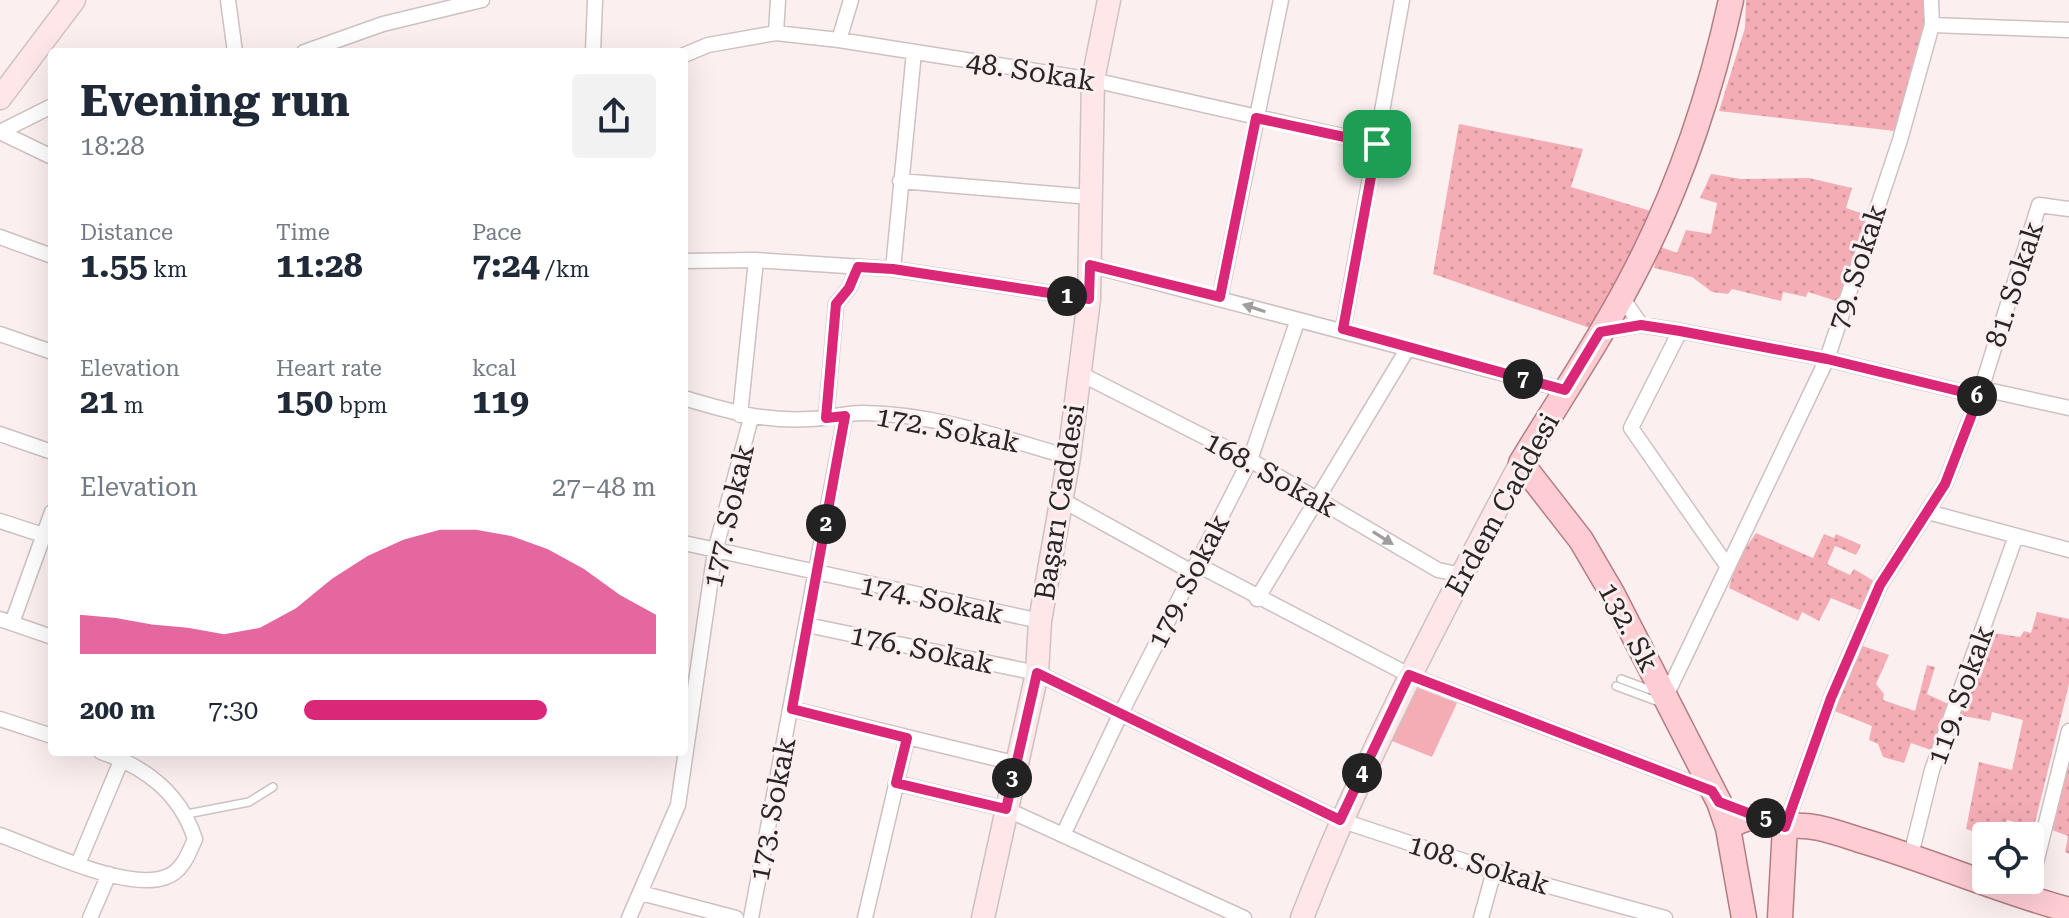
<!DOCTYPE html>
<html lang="en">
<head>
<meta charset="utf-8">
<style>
  body { margin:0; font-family:"Roboto Serif",serif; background:#f2f2f3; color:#1f2937; height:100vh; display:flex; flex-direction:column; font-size:30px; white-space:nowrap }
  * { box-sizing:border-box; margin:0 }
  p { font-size:26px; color:#747a83 }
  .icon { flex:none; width:44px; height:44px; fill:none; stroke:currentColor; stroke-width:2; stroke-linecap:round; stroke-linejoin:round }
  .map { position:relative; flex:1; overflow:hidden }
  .side { position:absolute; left:48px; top:48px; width:640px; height:708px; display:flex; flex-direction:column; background:#fff; border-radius:8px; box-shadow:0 8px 32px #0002 }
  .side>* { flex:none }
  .tools { position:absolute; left:1972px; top:822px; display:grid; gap:16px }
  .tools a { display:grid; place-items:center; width:72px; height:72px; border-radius:8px; background:#fff; box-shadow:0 8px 32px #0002; font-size:40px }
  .pin { position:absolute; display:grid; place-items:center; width:68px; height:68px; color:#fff; margin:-34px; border-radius:16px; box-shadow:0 4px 12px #0006 }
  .km { position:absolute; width:40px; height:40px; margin:-20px; border-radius:50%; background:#222; color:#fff; font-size:22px; line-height:40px; text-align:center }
  .round { display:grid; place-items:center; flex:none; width:84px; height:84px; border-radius:8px; background:#f2f2f3 }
  .head { display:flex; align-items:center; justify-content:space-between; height:136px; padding:0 32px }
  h1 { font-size:44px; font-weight:700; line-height:60px }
  .metrics { display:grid; grid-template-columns:repeat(3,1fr); gap:12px; height:136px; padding:8px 32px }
  .metrics div { display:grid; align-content:center }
  .metrics b { font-size:34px; font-weight:700 }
  .metrics small { font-size:22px; font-weight:400 }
  .metrics p { font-size:22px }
  .chart { height:224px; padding:16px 32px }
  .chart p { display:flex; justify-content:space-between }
  .chart svg { width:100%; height:144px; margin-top:8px; fill:#db2777; opacity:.7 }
  ul { padding:0 32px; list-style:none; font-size:26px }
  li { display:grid; grid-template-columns:128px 96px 1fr; align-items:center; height:60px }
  li i { height:20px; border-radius:10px; background:#db2777 }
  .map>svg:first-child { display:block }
  .green { fill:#f4adb5 }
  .garden { fill:url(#garden-dots) }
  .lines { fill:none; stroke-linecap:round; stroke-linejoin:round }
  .lane-casing { stroke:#cdc1c2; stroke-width:10 }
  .street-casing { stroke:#cdc1c2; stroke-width:17 }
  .secondary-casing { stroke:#cdc1c2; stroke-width:25 }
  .primary-casing { stroke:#b27d83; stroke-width:27 }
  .lane { stroke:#fff; stroke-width:7 }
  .street { stroke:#fff; stroke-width:14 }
  .secondary { stroke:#fee6e9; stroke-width:22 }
  .primary { stroke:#fdcdd3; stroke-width:24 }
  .oneway { fill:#9f9d9d }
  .route-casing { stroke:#fff; stroke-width:16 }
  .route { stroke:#db2777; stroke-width:10 }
  .labels { text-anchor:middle; stroke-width:6; stroke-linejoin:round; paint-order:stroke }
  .street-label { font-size:28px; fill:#292525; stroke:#fbeff0 }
</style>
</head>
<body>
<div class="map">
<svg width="2069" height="918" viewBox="0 0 2069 918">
  <defs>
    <pattern id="garden-dots" width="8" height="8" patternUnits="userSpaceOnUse" patternTransform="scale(2)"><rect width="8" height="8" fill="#f4adb5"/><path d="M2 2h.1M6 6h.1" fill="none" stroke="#d1959c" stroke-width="1.8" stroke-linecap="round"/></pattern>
  </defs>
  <rect width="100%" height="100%" fill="#fbeff0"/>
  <path class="green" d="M1413,686L1457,703L1432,757L1387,739Z"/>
  <path class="garden" d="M1746,0H1928L1924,28L1895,131L1719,111L1745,28Z
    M1459,124L1583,149L1571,187L1654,212L1631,264L1590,328L1433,274Z
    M1711,174L1741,179L1809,178L1852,188L1846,208L1872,217L1843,303L1808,292L1806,297L1783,292L1781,301L1732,289L1728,294L1712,292L1692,277L1654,268L1658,246L1677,253L1686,230L1711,234L1717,203L1700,198Z
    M1756,533L1813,558L1824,534L1834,538L1836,534L1861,545L1856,555L1835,546L1827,564L1850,575L1854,569L1877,583L1862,611L1831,598L1819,621L1802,612L1798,621L1729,588L1737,561Z
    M2037,612L2069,619V684L2034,827L2007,820L2002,836H1987L1966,829L1979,762L2012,770L2023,720L1992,712L1990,721L1958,715L1987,632L2020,637L2024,631L2031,633Z
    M1860,645L1889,655L1876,684L1884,694L1883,700L1915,711L1927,665L1935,667L1927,694L1948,704L1931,750L1911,743L1904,763L1883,757L1878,744L1869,740L1872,726L1832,710Z
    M2069,745V854L2065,852L2068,836L2052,830Z"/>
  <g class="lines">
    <g class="lane-casing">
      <path id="lane" d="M1621,679L1656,692
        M1616,686L1659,702
        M187,814L249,802L273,787"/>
    </g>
    <g class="street-casing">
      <path id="street" d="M228,0L235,52
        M1932,25L2069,30
        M776,33L778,0
        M839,40L851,0
        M304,52L383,24L482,0
        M593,52L595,0
        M684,55L708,45L776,33L839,40L1093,80L1377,144
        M0,132L52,106
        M0,132L52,157
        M900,181L1091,197
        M0,237L52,256
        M684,261L756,260L893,269L1089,299
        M1090,265L1565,390
        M893,269L914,52
        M1621,296L1641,325
        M1220,297L1281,0
        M1343,329L1402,0
        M1680,331L1631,428L1728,567
        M1601,332L1641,325L1680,331L1827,359L1979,396L1992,391L2069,408
        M0,334L52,352
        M1079,373L1250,460L1438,570L1462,575
        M684,398C727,411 765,422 810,419C828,419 847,412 865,413C935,414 1003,438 1069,457
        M740,415L756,260
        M826,418L836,304L849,288L858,267
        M0,434L52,452
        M1062,500L1192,572
        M1928,512L2069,550
        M0,521L49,537
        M684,543L1040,621
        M1196,564L1409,675L1712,791
        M1257,599L1408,348
        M0,619L52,637
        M12,623L52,512
        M807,625L1037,673L1340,820L1494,871L1665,918
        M1666,696L1827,359L1900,140L1932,25L1931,0
        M792,709L1014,763
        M0,719L52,736
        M896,783L1006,809L1244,918
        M1785,827L1831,698L1880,585L1945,484L1980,393L2039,205L2069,209
        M0,835C40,849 127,892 166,877C182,872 189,853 195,839C180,793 146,767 101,752
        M1063,835L1120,715L1250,460L1297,322
        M1911,855L1932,770L2016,536
        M78,864L121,761
        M641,893L736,918
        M2027,899L2069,731
        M90,918L109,874
        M629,918L678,805L715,551L751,418
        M751,918L845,416
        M865,918L907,738
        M1481,918L1494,871"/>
    </g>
    <g class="secondary-casing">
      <path id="secondary" d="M0,98L74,0
        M983,918L1037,673L1040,621L1069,457L1089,299L1093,80L1109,0
        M1302,918C1363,760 1442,612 1521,463"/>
    </g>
    <g class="primary-casing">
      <path id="primary" d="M1731,0C1712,87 1682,178 1642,258C1607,329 1562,395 1521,463L1581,540L1612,593L1719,802L1728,828L1744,918
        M1785,827C1812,822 1837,833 1863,841C1933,862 1999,891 2069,910
        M1728,828C1748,813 1764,816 1785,827
        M1780,918L1785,827"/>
    </g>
    <use href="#lane" class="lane"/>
    <use href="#street" class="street"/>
    <use href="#secondary" class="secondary"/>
    <use href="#primary" class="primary"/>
  </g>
  <defs><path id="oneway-solid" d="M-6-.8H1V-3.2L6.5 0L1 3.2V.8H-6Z" transform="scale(2)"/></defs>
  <g class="oneway">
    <use href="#oneway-solid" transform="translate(1254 308) rotate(-162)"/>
    <use href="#oneway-solid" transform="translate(1383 538) rotate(32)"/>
  </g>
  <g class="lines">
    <g class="route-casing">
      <path id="route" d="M1256,118L1377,144L1343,329L1565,390L1600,332L1641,325L1680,331L1827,359L1979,396L1945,484L1880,585L1831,698L1785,827L1719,802L1712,791L1409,675L1340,820L1037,673L1006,809L896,783L907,738L792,709L845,416L826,418L836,304L849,288L858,267L893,269L1089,299L1090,265L1220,297Z"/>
    </g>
    <use href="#route" class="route"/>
  </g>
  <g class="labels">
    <g class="street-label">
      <text transform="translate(1031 71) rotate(9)" y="10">48. Sokak</text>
      <text transform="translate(1857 267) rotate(-72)" y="10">79. Sokak</text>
      <text transform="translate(2014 284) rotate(-72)" y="10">81. Sokak</text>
      <text transform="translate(948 429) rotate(11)" y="10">172. Sokak</text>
      <text transform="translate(1271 474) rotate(29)" y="10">168. Sokak</text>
      <text transform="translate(1059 502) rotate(-81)" y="10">Başarı Caddesi</text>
      <text transform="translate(1502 504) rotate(-61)" y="10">Erdem Caddesi</text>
      <text transform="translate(728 516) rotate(-77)" y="10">177. Sokak</text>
      <text transform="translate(1188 581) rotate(-63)" y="10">179. Sokak</text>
      <text transform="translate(932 599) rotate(12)" y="10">174. Sokak</text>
      <text transform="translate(1629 627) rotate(62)" y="10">132. Sk</text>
      <text transform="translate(922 649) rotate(12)" y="10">176. Sokak</text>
      <text transform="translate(1960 695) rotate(-70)" y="10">119. Sokak</text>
      <text transform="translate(772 809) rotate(-79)" y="10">173. Sokak</text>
      <text transform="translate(1479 864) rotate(17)" y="10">108. Sokak</text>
    </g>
  </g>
</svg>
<div class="tools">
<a><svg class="icon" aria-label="locate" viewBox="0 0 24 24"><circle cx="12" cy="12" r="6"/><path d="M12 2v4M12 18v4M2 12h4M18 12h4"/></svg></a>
</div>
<div class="pin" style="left:1377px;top:144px;background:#1e9e55"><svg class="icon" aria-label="arrive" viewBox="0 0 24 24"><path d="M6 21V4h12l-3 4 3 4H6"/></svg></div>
<b class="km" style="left:1067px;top:296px">1</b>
<b class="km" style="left:826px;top:524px">2</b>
<b class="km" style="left:1012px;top:778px">3</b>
<b class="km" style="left:1362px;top:773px">4</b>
<b class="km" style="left:1766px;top:818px">5</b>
<b class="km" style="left:1977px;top:396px">6</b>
<b class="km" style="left:1523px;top:379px">7</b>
<section class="side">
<div class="head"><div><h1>Evening run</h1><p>18:28</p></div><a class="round"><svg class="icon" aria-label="share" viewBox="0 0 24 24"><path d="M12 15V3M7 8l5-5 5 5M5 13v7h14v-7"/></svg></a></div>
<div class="metrics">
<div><p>Distance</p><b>1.55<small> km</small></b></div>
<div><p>Time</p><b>11:28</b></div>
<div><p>Pace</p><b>7:24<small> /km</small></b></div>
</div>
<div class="metrics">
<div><p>Elevation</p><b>21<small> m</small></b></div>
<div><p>Heart rate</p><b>150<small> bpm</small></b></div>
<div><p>kcal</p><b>119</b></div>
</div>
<div class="chart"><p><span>Elevation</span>27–48 m</p>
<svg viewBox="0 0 160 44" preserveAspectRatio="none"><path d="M0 44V32L10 33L20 35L30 36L40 38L50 36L60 30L70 21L80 14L90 9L100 6L110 6L120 8L130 12L140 18L150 26L160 32V44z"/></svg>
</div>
<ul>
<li><b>200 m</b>7:30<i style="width:69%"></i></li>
</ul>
</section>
</div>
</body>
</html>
